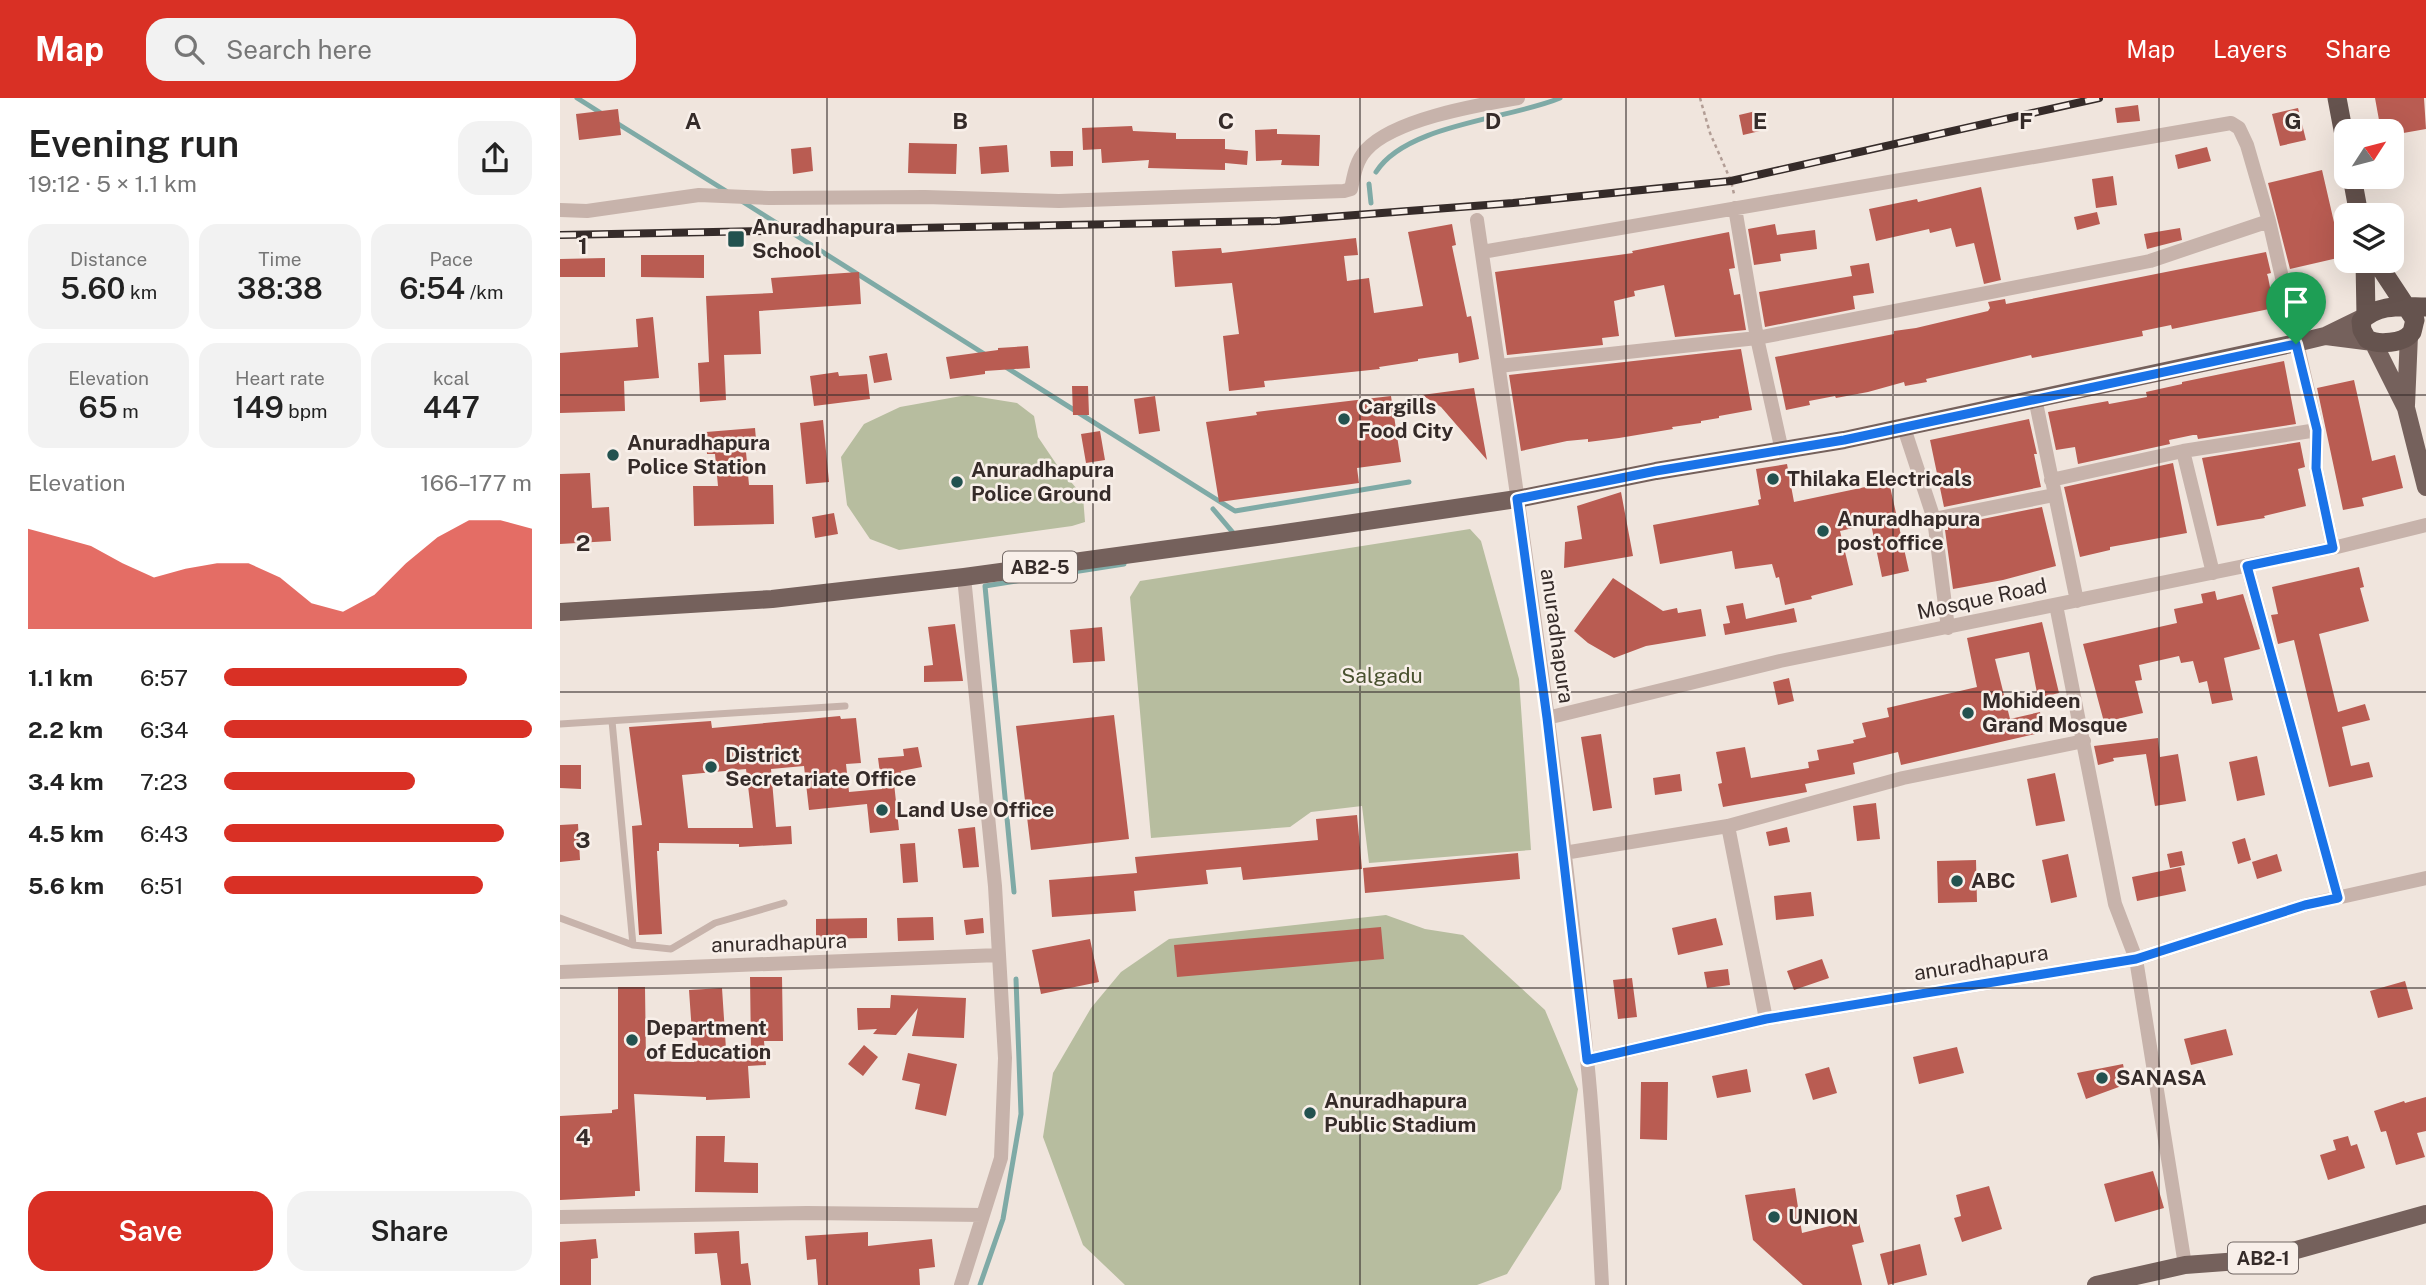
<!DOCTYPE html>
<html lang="en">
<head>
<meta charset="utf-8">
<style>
  body { margin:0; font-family:"Public Sans",sans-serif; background:#f2f2f2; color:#222; height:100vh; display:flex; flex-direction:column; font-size:26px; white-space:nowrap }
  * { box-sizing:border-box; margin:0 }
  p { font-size:23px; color:#767676 }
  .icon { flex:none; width:38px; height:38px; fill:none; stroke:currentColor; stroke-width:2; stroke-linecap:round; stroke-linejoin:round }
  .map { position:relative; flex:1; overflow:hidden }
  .panel { display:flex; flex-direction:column; background:#fff; width:560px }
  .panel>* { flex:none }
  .needle { width:46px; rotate:54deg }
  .buttons { position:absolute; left:1774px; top:21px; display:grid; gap:14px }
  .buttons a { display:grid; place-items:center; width:70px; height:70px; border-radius:14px; background:#fff; box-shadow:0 7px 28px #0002; font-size:35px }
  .pin { position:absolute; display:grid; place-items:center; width:60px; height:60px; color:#fff; margin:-72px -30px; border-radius:50% 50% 50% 0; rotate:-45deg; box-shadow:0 0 7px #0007 }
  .pin .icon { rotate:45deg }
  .round { display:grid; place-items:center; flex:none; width:74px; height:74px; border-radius:21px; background:#f2f2f2 }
  .overview { display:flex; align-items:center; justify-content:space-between; height:119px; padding:0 28px }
  h1 { font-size:38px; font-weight:600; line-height:52px }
  .metrics { display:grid; grid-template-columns:repeat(3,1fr); gap:10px; height:119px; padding:7px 28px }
  .metrics div { display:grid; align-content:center; border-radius:18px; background:#f2f2f2; text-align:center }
  .metrics b { font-size:30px; font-weight:600 }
  .metrics small { font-size:19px; font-weight:400 }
  .metrics p { font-size:19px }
  .chart { height:196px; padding:14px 28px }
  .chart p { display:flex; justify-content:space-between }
  .chart svg { width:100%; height:126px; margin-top:7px; fill:#d93025; opacity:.7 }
  .action { display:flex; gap:14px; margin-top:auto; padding:14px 28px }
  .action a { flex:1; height:80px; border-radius:21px; background:#d93025; color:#fff; font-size:28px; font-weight:600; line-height:80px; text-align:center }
  .action a+a { background:#f2f2f2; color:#222 }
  ul { padding:0 28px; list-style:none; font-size:23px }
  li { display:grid; grid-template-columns:112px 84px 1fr; align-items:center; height:52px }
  li i { height:18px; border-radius:9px; background:#d93025 }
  header { display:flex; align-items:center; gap:42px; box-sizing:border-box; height:98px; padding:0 35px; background:#d93025; color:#fff }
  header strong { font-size:33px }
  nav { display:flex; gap:38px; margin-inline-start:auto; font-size:24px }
  .search { width:490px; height:63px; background:#f2f2f2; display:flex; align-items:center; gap:18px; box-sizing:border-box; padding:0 24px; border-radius:21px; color:#767676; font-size:26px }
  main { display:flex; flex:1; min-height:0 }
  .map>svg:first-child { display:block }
  .green { fill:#b7bd9f }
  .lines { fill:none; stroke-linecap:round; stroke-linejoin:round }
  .stream { stroke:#7faaa6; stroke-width:5 }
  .building { fill:#b95c52; fill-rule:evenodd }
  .path { stroke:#b29d95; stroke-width:2.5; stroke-dasharray:3.5 3.5; stroke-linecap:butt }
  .service { stroke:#c7b3ab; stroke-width:7 }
  .minor { stroke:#c7b3ab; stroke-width:14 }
  .primary { stroke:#75615c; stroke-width:18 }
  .trunk { stroke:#65534e; stroke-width:19 }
  .rail-casing { stroke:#352b29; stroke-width:8 }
  .rail { stroke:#f8efe9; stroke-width:5; stroke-dasharray:16; stroke-linecap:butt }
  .route-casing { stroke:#fff; stroke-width:14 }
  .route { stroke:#1a73e8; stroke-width:9 }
  .grid { fill:none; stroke:#352b29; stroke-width:2; stroke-opacity:0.55 }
  .poi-dot { fill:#23524f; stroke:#f8efe9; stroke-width:2.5 }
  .labels { text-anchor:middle; stroke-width:5; stroke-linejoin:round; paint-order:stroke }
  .shield { fill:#f8efe9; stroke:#706663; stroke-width:2 }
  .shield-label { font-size:19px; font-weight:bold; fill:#352b29 }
  .poi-label { font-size:21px; font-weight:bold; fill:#352b29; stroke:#f8efe9; text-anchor:start }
  .street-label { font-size:21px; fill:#352b29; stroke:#f8efe9 }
  .park-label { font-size:21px; fill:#49512f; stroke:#f8efe9 }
  .grid-label { font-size:23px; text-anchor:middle; font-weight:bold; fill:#352b29; stroke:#f8efe9; stroke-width:5; stroke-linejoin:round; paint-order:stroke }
</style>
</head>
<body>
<header>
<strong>Map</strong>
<div class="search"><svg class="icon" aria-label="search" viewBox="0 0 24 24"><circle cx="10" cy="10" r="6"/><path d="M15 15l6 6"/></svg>Search here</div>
<nav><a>Map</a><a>Layers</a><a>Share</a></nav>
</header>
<main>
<section class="panel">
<div class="overview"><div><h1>Evening run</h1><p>19:12 · 5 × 1.1 km</p></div><a class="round"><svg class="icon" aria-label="share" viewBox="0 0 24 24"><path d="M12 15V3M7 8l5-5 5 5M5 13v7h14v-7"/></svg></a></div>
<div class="metrics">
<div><p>Distance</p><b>5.60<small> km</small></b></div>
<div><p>Time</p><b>38:38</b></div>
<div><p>Pace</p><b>6:54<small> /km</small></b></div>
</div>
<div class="metrics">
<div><p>Elevation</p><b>65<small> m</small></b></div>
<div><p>Heart rate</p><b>149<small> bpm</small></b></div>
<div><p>kcal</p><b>447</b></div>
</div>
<div class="chart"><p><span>Elevation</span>166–177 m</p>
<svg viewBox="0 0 160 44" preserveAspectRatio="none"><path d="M0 44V9L10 12L20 15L30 21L40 26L50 23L60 21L70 21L80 26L90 35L100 38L110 32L120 21L130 12L140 6L150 6L160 9V44z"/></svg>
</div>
<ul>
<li><b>1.1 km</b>6:57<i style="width:79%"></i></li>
<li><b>2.2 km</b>6:34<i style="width:100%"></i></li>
<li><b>3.4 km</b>7:23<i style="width:62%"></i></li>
<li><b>4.5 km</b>6:43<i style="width:91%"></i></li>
<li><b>5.6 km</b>6:51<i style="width:84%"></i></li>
</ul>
<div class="action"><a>Save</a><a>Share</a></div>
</section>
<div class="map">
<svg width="1866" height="1187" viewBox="0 0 1866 1187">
  <rect width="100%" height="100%" fill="#f0e5dd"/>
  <path class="green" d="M407,297L457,305L474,318L478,339L499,370L523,398L525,424L512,428L339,452L310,441L287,407L281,359L304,326L340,309Z
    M910,431L921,443L959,581L971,752L809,765L802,708L751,714L730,729L591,740L570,499L580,483Z
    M826,817L865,831L903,837L985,912L1018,991L1001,1091L947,1176L917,1187H565L523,1147L483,1039L493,975L531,910L561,874L609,841Z"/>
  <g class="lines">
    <path class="stream" d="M17,0L44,17
      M55,24L166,93
      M816,74C846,26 951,21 1000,0
      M809,86L811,105
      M180,102L426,257
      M444,268L675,413L849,384
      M653,411L675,437
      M454,794L425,488L564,466
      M420,1187L443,1121L461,1016L456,881"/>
  </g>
  <path class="building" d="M1815,0H1864L1866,31L1832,37V33H1821Z
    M1578,7L1580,23L1557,25L1555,10Z
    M1738,10L1746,42L1720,48L1712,16Z
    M58,11L61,37L19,42L16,16Z
    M1196,13L1200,33L1183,37L1179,17Z
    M572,28L573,33L616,35V41H665V51L688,53L687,67L665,65V72L588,70L589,62L542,65L541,51L523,52L522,30Z
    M717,31V36L760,37L759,68L721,67L722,62L696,63L695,32Z
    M349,45L397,46L396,76L348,75Z
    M447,47L449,74L421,76L419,49Z
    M251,49L253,73L233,76L231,51Z
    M1647,49L1651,63L1618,71L1615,57Z
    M490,53H513V68L491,69Z
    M1762,72L1782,159L1730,171L1708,85Z
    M1553,78L1557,107L1536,110L1532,81Z
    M1421,89L1441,182L1424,186L1414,145L1396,149L1391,130L1370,135L1369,131L1316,143L1309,111L1357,101L1358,104Z
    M1537,114L1540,126L1517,132L1514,119Z
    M892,126L896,147L892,148L907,219L911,218L919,261L899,265L898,255L858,261V263L819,269L820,271L704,283L705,289L669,293L663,238L679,236L672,185L615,189L612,153L661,150L662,155L796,140L798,157L784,158L787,183L809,180L814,215L863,208L848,134Z
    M1215,126L1217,137L1255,132L1257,151L1220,156L1221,163L1194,167L1188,131Z
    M1620,130L1622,142L1587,151L1584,136Z
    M1169,134L1175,170L1169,171L1174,197L1180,196L1186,232L1115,239L1104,187L1074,193L1075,198L1054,203L1059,238L1042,240L1043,247L947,257L935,174L1073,155L1072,153Z
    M1706,154L1711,175L1707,176L1708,179L1714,210L1612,231L1611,227L1582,233L1583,238L1472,260L1471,257L1366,281L1367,284L1345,288L1344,284L1308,294L1276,300L1275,298L1249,303L1250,307L1226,312L1215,259L1334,236V233L1356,230L1428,213L1430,210L1428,204L1445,201L1446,206Z
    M81,157H144V180L81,179Z
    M45,160V179H0V161Z
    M1309,165L1314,195L1293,198L1295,211L1205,229L1199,194L1292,178L1290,168Z
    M299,174L301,206L199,213L201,256L164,257L166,302L140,304L138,265L149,264L146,198L213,195L211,180Z
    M93,219L99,280L64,283L65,313L0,315V255L78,249L76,221Z
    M468,248L470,270L425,273V276L390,281L386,259L438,252V250Z
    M1181,251L1192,312L1159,318V320L1141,323V325L1112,329L1113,331L1059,340L1028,344V341L1007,343L961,353L949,277Z
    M327,255L332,282L314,285L309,258Z
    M1724,263L1736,326L1638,341L1637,337H1633L1609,342L1610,346L1518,366L1515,349L1496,352L1488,314L1548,303L1549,306L1587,299L1586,294L1622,286V284Z
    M278,274L279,278L307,276L310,301L254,308L250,278Z
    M1794,282L1812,363L1835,357L1843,390L1802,400L1804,408L1783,412L1757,290Z
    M512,288H528L529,317H513Z
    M914,290L927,362L881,309L862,297Z
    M595,298L600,333L579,336L574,301Z
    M831,298L841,364L797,370L799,385L659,404L646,324L697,317L696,314Z
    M1469,321L1477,356H1474L1481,389L1384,409L1370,342Z
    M263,322L269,384L246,386L240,325Z
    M195,330L197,353L186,354L189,387H213L214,426L134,428L133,388H158L155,356H147L146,334Z
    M540,333L545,362L526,365L521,336Z
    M1740,344L1745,369L1738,371L1746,408L1704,418L1705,420L1657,428L1642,360Z
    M1613,365L1627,435L1550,449V452L1520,459L1504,389Z
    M1227,366L1234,404L1329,384L1349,473L1322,479L1311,426L1280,433L1293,487L1251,498L1252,501L1225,507L1219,479L1216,480L1212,466L1175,471L1172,453L1100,466L1093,427L1199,407L1198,402L1201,401L1196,371Z
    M30,375L32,410L49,409L51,443L0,446V376Z
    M1061,394L1073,458L1004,470L1005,444L1022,441L1017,408Z
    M1482,409L1496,468L1443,482L1393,491L1385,432H1388V428Z
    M274,415L278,436L255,440L252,419Z
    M1799,469L1804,489L1800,490L1809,523L1759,536L1778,614L1805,606L1810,622L1782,629L1791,668L1809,664L1813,679L1769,689L1734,542L1718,546L1711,517L1718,516L1712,489Z
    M1053,480L1103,513L1117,510L1118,515L1141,511L1146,538L1086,548L1054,560L1028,545L1014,533Z
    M1655,493L1657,502L1683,496L1700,551L1664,560L1673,602L1652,606L1647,583L1639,585L1633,563L1621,565L1619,558L1579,567L1582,582L1575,583L1583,615L1544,624L1523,546L1617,525L1614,511L1643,505L1641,496Z
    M1183,505L1186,521L1234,510L1237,524L1165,537L1163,526L1170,525L1166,508Z
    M1482,524L1499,595L1478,600L1469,554L1435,561L1450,621L1480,614L1484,634L1341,667L1338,654L1293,665L1295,676L1245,686L1247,694L1163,709L1158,686L1162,685L1156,654L1185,649L1191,680L1249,670L1248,664L1259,662L1257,652L1294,645L1293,642L1306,639L1302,625L1329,619L1327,610L1417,589L1407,540Z
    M395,526L403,583L364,584V568L373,567L368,529Z
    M542,529L545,563L513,565L510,532Z
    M1229,580L1234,603L1218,607L1213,584Z
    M554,617L569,741L471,752L456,628Z
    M280,618L281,621L296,620L301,665L286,666L289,694L322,691L318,660L344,658L343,651L358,649L362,669L341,673L342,684L334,685L339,732L310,735L307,706L249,712L244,668L211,671L216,729L231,728L232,746L179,749V746L99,745V753H97L102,836L79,837L72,728L82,727L69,629L151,623L152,630ZM186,671L193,730H128L122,677Z
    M1041,636L1052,710L1033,713L1021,639Z
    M1598,640L1600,659L1618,656L1626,703L1595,708L1586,656L1553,660L1554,663L1538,667L1534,648Z
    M1697,658L1705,697L1677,703L1669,664Z
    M0,667H21V691L0,690Z
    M1495,675L1505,723L1476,728L1467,681Z
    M1120,676L1122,693L1095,697L1093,680Z
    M1316,705L1320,741L1297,743L1293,708Z
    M797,717L802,771L683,782L681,769L646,772L648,786L574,793L576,813L492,819L489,782L577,775L575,759L758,742L756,721Z
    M18,726L20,762L0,764V727Z
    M415,729L419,769L403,770L398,731Z
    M1227,729L1230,744L1209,748L1206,734Z
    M1685,740L1691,762L1678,766L1672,744Z
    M355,745L358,784L343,785L340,746Z
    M1622,753L1625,767L1610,770L1607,756Z
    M958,755L960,781L805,795L803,770Z
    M1508,756L1517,799L1491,805L1482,762Z
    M1717,756L1722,773L1697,781L1692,764Z
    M1416,762L1417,804L1378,805L1377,763Z
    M1621,769L1626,793L1577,803L1572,779Z
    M1251,794L1254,818L1216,822L1214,798Z
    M373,819L374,842L338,843L337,820Z
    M307,820V840L256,841V821Z
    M423,820L424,835L406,837L404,822Z
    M1156,820L1163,847L1118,857L1112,830Z
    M821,829L824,861L617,879L614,847Z
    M530,841L539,884L481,896L472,852Z
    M1262,861L1269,880L1234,892L1227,873Z
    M1168,871L1170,887L1147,890L1144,874Z
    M190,879H222L223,943H204L206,967L188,968L190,1000L146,1002V999L74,996L80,1093H75V1098L0,1102V1018L52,1015V1012L58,1011V889H85L86,963L134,964L129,892L162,890L166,951L191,950Z
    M1072,880L1077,919L1058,921L1053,882Z
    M1845,883L1853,911L1818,920L1810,893Z
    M331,897L406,900L404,940L352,938L358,910L336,937L313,936L317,931L298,932L297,910H330Z
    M1666,931L1673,957L1631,967L1624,941Z
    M304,947L318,959L303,978L288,966Z
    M1397,949L1404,975L1359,986L1353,959Z
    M348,955L397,966L386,1018L355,1011L360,986L342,982Z
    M1563,966L1567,986L1526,1001L1517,975Z
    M1269,969L1277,995L1253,1002L1245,976Z
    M1187,971L1191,994L1157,1000L1152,978Z
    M1081,984H1108L1107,1042L1080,1041Z
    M1866,999V1033L1857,1035L1865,1059L1836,1067L1826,1033L1821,1034L1814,1013L1844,1003L1845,1005Z
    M136,1038H165L164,1064L198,1065V1095L135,1094Z
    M1788,1038L1791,1048L1797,1046L1805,1070L1768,1082L1760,1057L1776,1052L1773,1042Z
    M1593,1073L1604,1110L1555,1124L1544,1086Z
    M1429,1088L1442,1131L1402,1144L1394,1120L1401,1118L1396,1097Z
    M1235,1090L1242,1135L1298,1121L1304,1144L1292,1147L1302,1187H1243L1193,1142L1185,1097Z
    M179,1133L181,1166L188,1165L191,1187H161L157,1155L135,1156L134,1135Z
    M308,1134V1148L372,1141L375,1169L359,1171L360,1187H258L256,1161L247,1162L245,1138Z
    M36,1141L38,1160L31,1161V1187H0V1144Z
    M1360,1146L1367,1177L1328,1187L1320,1156Z"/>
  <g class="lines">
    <path class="path" d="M1140,0L1150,35L1171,83L1174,96"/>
    <path class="service" d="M52,623L73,847
      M0,626L285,608
      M0,820L73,847L111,851L155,825L224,805"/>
    <path class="minor" d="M1175,110L1197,240L1222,353
      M0,112L27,113L139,97L209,100L365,99L499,103L784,93L791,91C794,77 796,63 806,52C834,21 918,7 958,0
      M917,122C958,401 1000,680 1027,961C1035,1036 1038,1112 1042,1187
      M922,154L1671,25L1679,30L1687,47L1709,123
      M939,268L1197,240L1590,163L1709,123L1757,332L1756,370L1773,450
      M1475,300L1517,503
      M1344,330L1374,421L1388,530
      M1623,353L1653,475
      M1491,382L1623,353L1757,332
      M1374,421L1494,397
      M1687,468L1778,800
      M1496,507L1555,806L1576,861L1745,807L1866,780
      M987,620L1220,563L1773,450L1866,427
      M1168,728L1206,921
      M1004,755L1168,728L1343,680L1524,643
      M0,874L439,857
      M1027,962L1206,921L1576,861L1625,1167
      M0,1119L247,1115L423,1117
      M401,1187L441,1060L445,960L435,788L404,479"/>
    <path class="primary" d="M1766,238L1813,244L1846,310L1866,389
      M1846,307L1849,237
      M0,514L212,501L404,479L711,437L957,401L1096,373L1284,342L1736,245L1765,238L1806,218
      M1536,1187L1625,1167L1693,1162L1722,1156L1866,1116"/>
    <path class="trunk" d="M1777,0L1787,53
      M1792,79L1799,117
      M1805,163L1806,218
      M1816,163L1855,222C1854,225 1853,231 1852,234C1844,246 1817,247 1807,241L1802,232L1801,223C1819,205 1842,209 1866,209"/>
    <g class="rail-casing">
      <path id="rail" d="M0,137L717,123L953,105L1171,83L1539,0"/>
    </g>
    <use href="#rail" class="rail"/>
  </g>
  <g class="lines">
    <g class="route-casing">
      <path id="route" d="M1736,246L1757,332L1756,370L1773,450L1687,468L1778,800L1745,807L1576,861L1206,921L1027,962L987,620L957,401L1096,373L1284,342Z"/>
    </g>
    <use href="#route" class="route"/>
  </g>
  <path class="grid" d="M267,0V1187M533,0V1187M800,0V1187M1066,0V1187M1333,0V1187M1599,0V1187M0,297H1866M0,594H1866M0,890H1866"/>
  <g class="poi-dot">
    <rect x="167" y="132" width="18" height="18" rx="3.5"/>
    <circle cx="784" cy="321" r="7"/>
    <circle cx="53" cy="357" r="7"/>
    <circle cx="1213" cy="381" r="7"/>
    <circle cx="397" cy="384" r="7"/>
    <circle cx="1263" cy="433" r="7"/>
    <circle cx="1408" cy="615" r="7"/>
    <circle cx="151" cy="669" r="7"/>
    <circle cx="322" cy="712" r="7"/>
    <circle cx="1397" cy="783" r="7"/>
    <circle cx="72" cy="942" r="7"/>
    <circle cx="1542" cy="980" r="7"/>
    <circle cx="750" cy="1015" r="7"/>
    <circle cx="1214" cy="1119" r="7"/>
  </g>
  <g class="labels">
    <g class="shield">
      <rect x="443" y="453.5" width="74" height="31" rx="5"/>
      <rect x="1668" y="1144.5" width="70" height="31" rx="5"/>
    </g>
    <g class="shield-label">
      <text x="480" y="476">AB2-5</text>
      <text x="1703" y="1167">AB2-1</text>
    </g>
    <g class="poi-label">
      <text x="192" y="136">Anuradhapura<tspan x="192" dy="24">School</tspan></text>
      <text x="798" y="316">Cargills<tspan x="798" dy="24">Food City</tspan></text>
      <text x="67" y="352">Anuradhapura<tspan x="67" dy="24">Police Station</tspan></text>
      <text x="411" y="379">Anuradhapura<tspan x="411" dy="24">Police Ground</tspan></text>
      <text x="1227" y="388">Thilaka Electricals</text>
      <text x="1277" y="428">Anuradhapura<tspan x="1277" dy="24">post office</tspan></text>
      <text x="1422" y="610">Mohideen<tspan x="1422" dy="24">Grand Mosque</tspan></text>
      <text x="165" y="664">District<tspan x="165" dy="24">Secretariate Office</tspan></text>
      <text x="336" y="719">Land Use Office</text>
      <text x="1411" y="790">ABC</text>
      <text x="86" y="937">Department<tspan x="86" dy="24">of Education</tspan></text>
      <text x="1556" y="987">SANASA</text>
      <text x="764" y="1010">Anuradhapura<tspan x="764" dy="24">Public Stadium</tspan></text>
      <text x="1228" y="1126">UNION</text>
    </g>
    <g class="street-label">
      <text transform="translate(1422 501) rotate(-12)" y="7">Mosque Road</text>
      <text transform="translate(997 538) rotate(82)" y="7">anuradhapura</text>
      <text transform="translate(219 845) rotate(-2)" y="7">anuradhapura</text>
      <text transform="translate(1421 865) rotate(-9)" y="7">anuradhapura</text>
    </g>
    <g class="park-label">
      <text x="822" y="585">Salgadu</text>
    </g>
  </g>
  <g class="grid-label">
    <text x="133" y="31">A</text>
    <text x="400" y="31">B</text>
    <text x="666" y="31">C</text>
    <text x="933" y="31">D</text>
    <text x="1200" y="31">E</text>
    <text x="1466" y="31">F</text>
    <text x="1733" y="31">G</text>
    <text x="23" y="156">1</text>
    <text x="23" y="453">2</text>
    <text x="23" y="750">3</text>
    <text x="23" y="1047">4</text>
  </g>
</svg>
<div class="buttons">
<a><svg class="needle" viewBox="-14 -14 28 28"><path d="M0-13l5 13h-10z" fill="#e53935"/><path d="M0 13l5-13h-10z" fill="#767676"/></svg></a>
<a><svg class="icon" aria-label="layers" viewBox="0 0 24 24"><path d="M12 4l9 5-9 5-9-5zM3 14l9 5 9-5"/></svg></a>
</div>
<div class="pin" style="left:1736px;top:246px;background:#1e9e55"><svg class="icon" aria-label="arrive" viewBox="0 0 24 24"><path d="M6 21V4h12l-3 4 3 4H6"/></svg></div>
</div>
</main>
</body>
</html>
